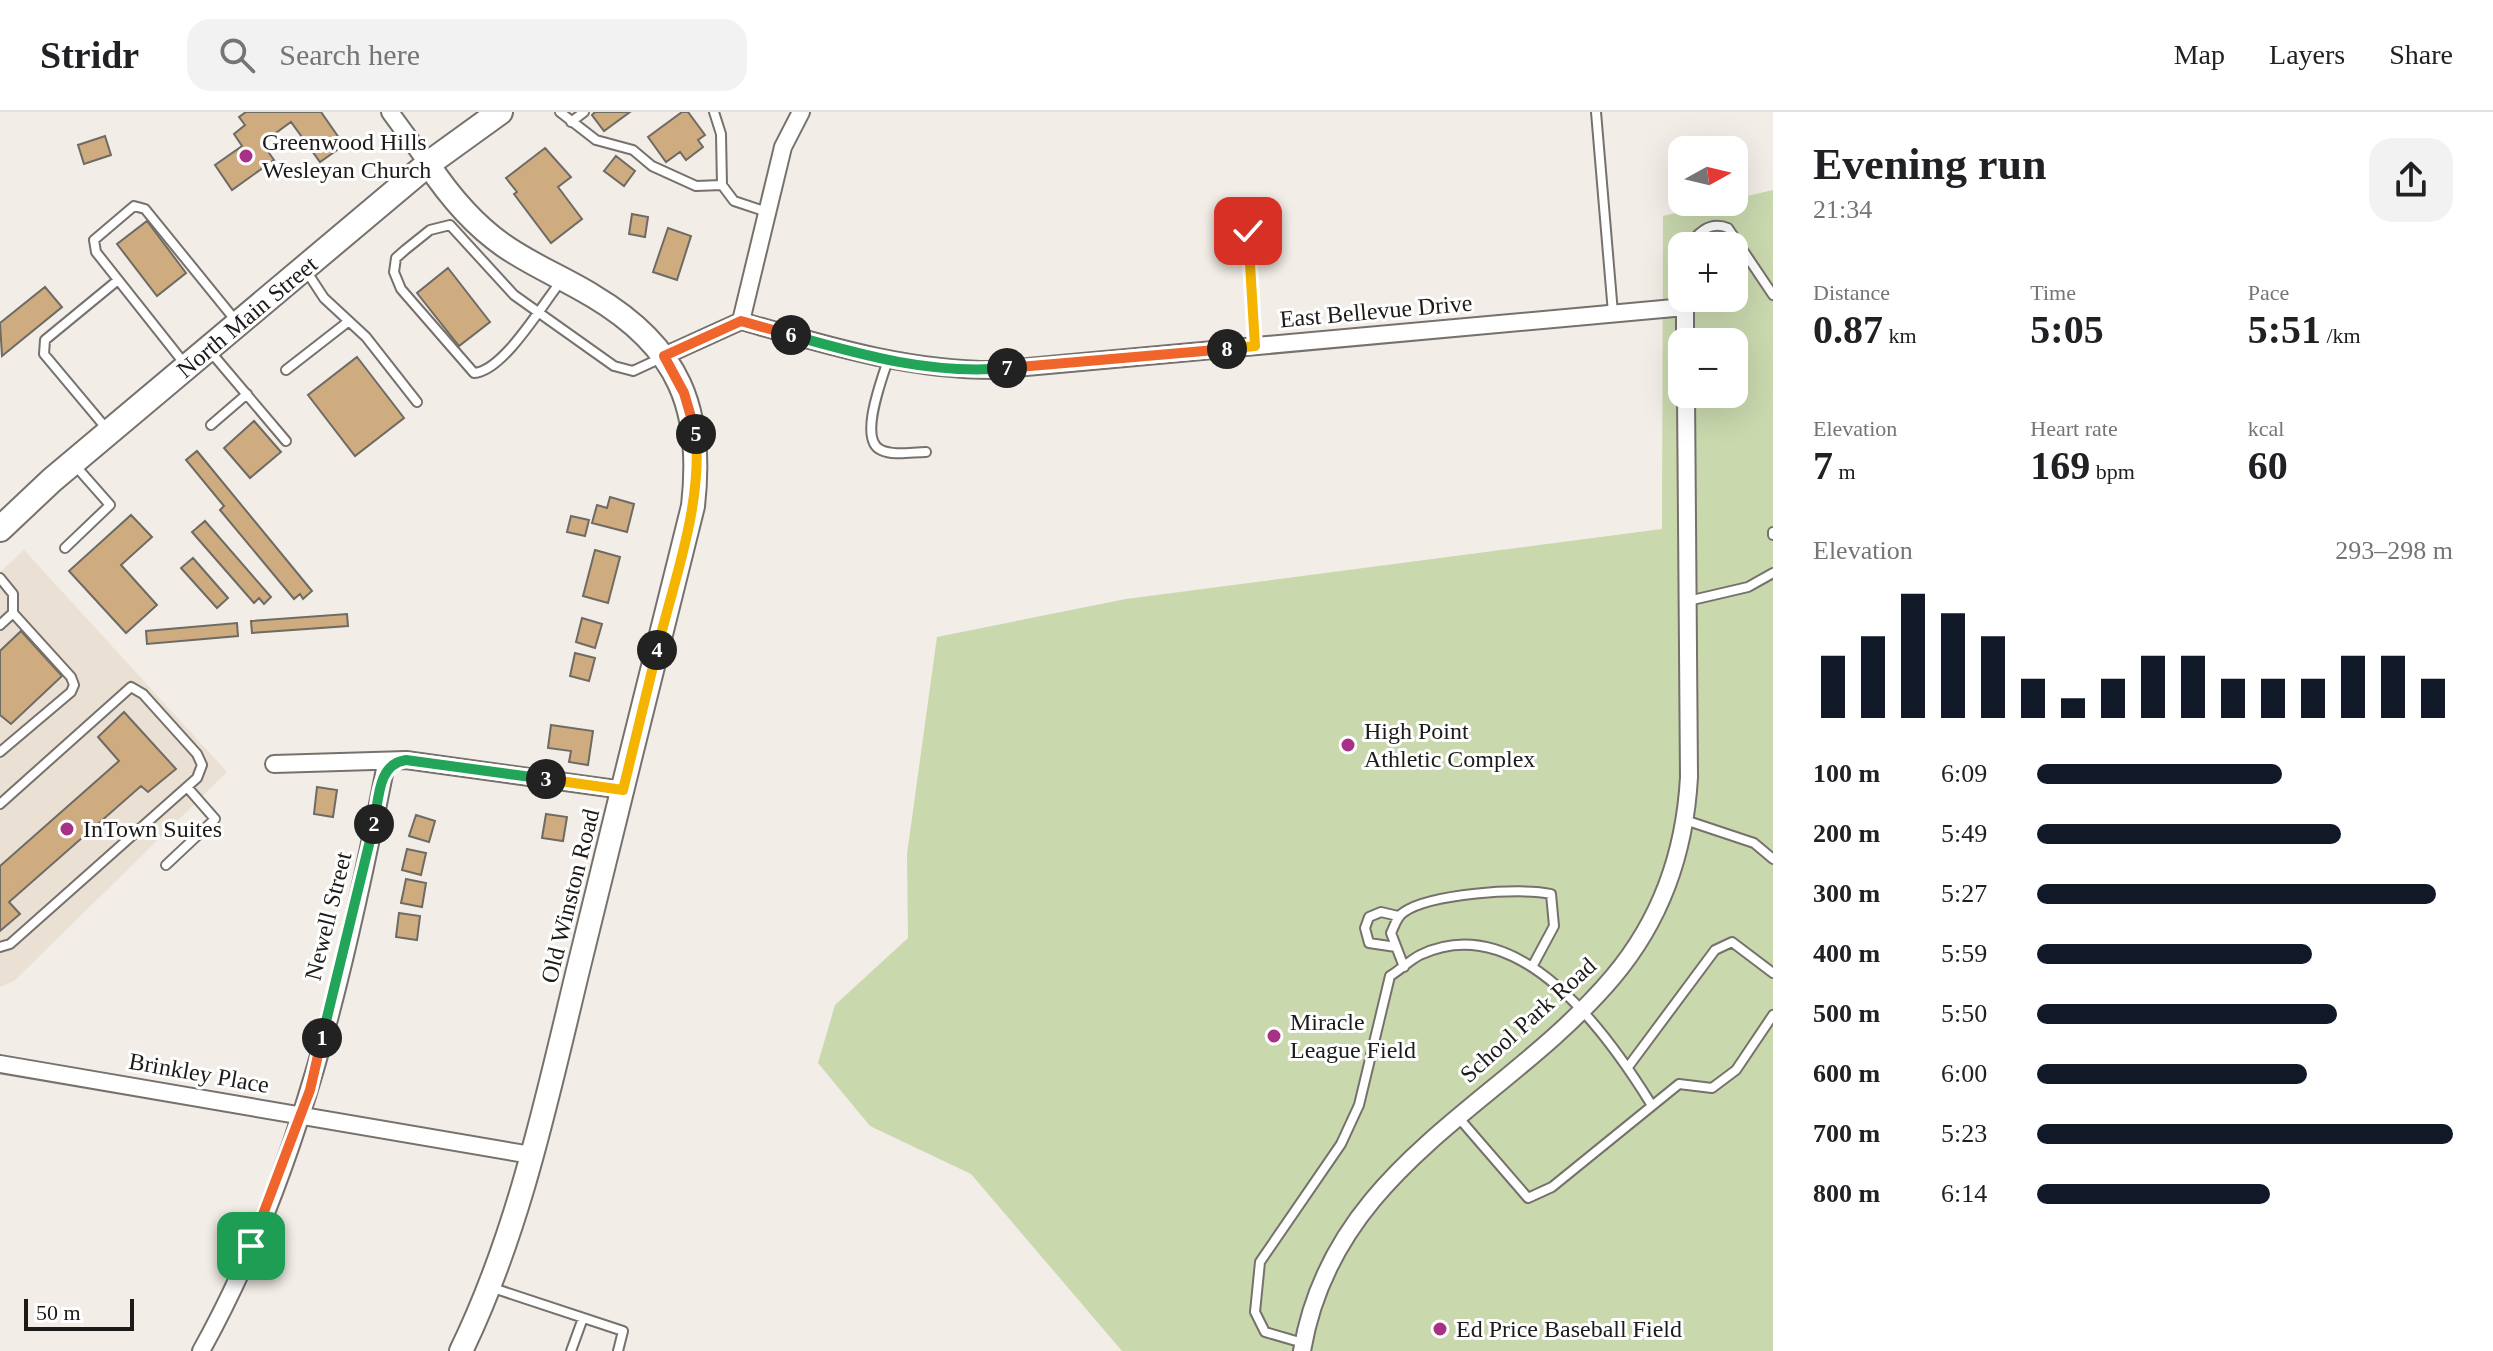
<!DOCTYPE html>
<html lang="en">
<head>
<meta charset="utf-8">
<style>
  body { margin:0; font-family:Georgia,serif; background:#f2f2f2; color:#202124; height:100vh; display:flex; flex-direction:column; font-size:30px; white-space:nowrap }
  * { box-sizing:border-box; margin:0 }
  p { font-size:26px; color:#757577 }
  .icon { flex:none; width:44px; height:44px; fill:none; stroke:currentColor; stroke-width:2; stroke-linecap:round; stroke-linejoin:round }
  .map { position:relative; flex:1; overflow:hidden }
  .panel { display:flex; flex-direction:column; background:#fff; width:720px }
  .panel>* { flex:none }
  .needle { width:52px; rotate:82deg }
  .tools { position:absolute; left:1668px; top:24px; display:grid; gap:16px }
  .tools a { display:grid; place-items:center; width:80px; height:80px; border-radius:16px; background:#fff; box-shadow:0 8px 32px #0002; font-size:40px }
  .scale { position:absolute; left:24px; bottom:20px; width:110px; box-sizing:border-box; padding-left:8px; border:4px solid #1d1b19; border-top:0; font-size:22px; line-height:28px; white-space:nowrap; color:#1d1b19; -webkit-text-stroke:6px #fff; paint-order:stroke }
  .pin { position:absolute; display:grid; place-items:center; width:68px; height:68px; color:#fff; margin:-34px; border-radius:16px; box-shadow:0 4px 12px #0006 }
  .km { position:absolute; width:40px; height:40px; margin:-20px; border-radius:50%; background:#222; color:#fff; font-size:22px; line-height:40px; text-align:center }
  .round { display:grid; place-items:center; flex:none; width:84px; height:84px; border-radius:24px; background:#f2f2f2 }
  .head { display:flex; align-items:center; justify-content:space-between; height:136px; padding:0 40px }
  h1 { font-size:44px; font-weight:700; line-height:60px }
  .stats { display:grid; grid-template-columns:repeat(3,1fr); gap:12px; height:136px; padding:8px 40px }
  .stats div { display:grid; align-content:center }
  .stats b { font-size:40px; font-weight:700 }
  .stats small { font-size:22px; font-weight:400 }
  .stats p { font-size:22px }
  .chart { height:224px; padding:16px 40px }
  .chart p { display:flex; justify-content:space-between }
  .chart svg { width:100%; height:144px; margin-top:8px; stroke:#111827; stroke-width:6 }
  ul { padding:0 40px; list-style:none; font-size:26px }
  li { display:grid; grid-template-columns:128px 96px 1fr; align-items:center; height:60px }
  li i { height:20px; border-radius:10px; background:#111827 }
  header { display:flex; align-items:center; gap:48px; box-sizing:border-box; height:112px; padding:0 40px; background:#fff; border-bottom:2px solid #e0e0e0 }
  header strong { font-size:38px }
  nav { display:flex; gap:44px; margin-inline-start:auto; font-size:28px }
  .search { width:560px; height:72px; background:#f2f2f2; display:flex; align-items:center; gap:20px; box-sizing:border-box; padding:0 28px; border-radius:24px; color:#757577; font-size:30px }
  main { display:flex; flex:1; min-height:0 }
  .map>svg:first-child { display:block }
  .built { fill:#eae0d4 }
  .green { fill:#c9d8ad; fill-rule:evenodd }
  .building { fill:#cfac7f; stroke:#6e6a64; stroke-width:2 }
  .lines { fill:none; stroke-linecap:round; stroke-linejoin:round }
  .lane-casing { stroke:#76716c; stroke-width:12 }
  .street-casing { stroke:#76716c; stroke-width:20 }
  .secondary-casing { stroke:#76716c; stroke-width:26 }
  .primary-casing { stroke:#76716c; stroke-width:28 }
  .lane { stroke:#fff; stroke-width:8 }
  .street { stroke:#fff; stroke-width:16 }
  .secondary { stroke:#fff; stroke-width:22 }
  .primary { stroke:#fff; stroke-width:24 }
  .split-1-casing { stroke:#fff; stroke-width:16 }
  .split-2-casing { stroke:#fff; stroke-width:16 }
  .split-3-casing { stroke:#fff; stroke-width:16 }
  .split-4-casing { stroke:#fff; stroke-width:16 }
  .split-5-casing { stroke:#fff; stroke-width:16 }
  .split-6-casing { stroke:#fff; stroke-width:16 }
  .split-7-casing { stroke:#fff; stroke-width:16 }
  .split-8-casing { stroke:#fff; stroke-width:16 }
  .split-9-casing { stroke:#fff; stroke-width:16 }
  .split-1 { stroke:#f0652b; stroke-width:10 }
  .split-2 { stroke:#22a559; stroke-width:10 }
  .split-3 { stroke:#22a559; stroke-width:10 }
  .split-4 { stroke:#f5b400; stroke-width:10 }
  .split-5 { stroke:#f5b400; stroke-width:10 }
  .split-6 { stroke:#f0652b; stroke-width:10 }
  .split-7 { stroke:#22a559; stroke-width:10 }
  .split-8 { stroke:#f0652b; stroke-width:10 }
  .split-9 { stroke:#f5b400; stroke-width:10 }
  .poi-dot { fill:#a83188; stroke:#fff; stroke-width:3 }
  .labels { text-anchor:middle; stroke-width:6; stroke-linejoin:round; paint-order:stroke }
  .poi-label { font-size:24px; fill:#1d1b19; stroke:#fff; text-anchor:start }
  .street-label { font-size:24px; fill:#1d1b19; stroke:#fff }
</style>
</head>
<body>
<header>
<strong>Stridr</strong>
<div class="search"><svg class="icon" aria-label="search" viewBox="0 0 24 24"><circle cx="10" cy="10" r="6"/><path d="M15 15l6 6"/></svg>Search here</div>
<nav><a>Map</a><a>Layers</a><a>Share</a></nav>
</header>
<main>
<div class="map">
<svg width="1773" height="1239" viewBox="0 0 1773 1239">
  <rect width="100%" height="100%" fill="#f2ede6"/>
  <path class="built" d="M24,438L227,660L14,869L0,875V460Z"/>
  <path class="green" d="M1773,78V1239H1122L971,1062L870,1014L818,951L835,893L908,826L907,742L937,525L1126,487L1662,417L1663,104ZM1682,134H1734V186H1682ZM1682,230H1734V282H1682Z"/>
  <path class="building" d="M246,0H321L344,33L320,50L291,10L262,31L274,48L232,78L215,53L242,34L234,22L245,13L239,5Z
    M595,0H630L604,19L592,3Z
    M682,0H688L705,23L698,28L703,35L686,48L680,40L666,50L648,25Z
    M105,24L111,43L84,52L78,33Z
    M545,36L571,65L558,75L582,107L551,131L514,82L517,80L506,66Z
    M616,44L635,59L624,74L604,59Z
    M632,102L648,105L645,125L629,122Z
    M147,109L186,161L157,184L117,132Z
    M668,116L691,124L677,168L653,160Z
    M448,156L490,210L459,234L417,181Z
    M45,175L62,195L2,244L0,211Z
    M357,245L404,306L355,344L308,283Z
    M254,309L281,340L250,366L224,336Z
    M197,339L312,479L303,487L300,482L294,487L220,398L224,394L186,348Z
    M610,385L634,392L627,420L592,411L597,393L607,396Z
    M131,403L152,425L121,453L157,493L126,521L69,459Z
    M571,404L589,408L585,424L567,420Z
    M205,409L271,485L264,492L259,486L254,491L192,420Z
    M595,438L620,445L608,491L583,484Z
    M193,446L228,486L217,496L181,456Z
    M347,502L348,514L252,521L251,509Z
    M582,506L602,512L595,536L576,530Z
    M237,511L238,524L147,532L146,519Z
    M21,519L62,564L11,612L0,603V539Z
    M575,541L595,546L589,569L570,564Z
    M124,600L176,657L148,680L141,674L9,790L20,802L0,819V754L119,649L98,625Z
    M551,613L593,619L588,653L569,650L571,639L548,636Z
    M317,675L337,678L333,705L314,702Z
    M546,702L567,705L563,729L542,726Z
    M416,703L435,709L429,730L409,724Z
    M407,737L426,741L421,763L402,758Z
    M406,767L426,771L422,795L401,791Z
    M399,801L420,804L417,828L396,825Z"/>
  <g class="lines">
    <g class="lane-casing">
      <path id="lane" d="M560,0L596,28L633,38L652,54L696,74L722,73
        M714,0L721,22L722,73L734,89L767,100
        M1596,0L1613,201
        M571,10L584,0
        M1248,119L1255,234
        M1689,134C1698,120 1710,109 1728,116L1773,183
        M305,157L324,186L366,225L417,290
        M562,168C543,191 504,259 474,261L401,177L394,160L396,146L405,138L430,118L450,113L514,183L614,254L633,259L661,246
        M209,238L286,329
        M888,248C882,267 858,328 881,338C894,344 912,340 926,340
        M184,251L96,140L94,128L134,94L145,97L236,209
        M286,258L349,209
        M211,313L247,282
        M106,316L44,242L45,228L118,168
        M1773,420V423
        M65,436L110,393L73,351
        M0,466L13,482V501L0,513
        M1688,489L1748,475L1773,461
        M0,640L71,580L74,573L71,565L13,501
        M0,692L131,575L143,582L197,642L202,653L197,666L10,832L0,835
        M1685,708L1754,731L1773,747
        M166,753L215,707L187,675
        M1396,835L1369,831L1365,816L1369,805L1381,800L1398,804
        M1404,855L1391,821C1395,813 1397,804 1404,800C1430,782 1520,775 1551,782L1554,814L1532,855
        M1628,955L1715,838L1732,830L1773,861
        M1458,1005L1528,1086L1552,1075L1679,972L1712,976L1736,958L1773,903
        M490,1175L623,1219L618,1239
        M1303,1231L1265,1220L1255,1200L1260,1150L1341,1032L1359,993L1390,864C1400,858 1410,848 1420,843C1519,796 1607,921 1651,992
        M571,1239L583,1206"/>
    </g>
    <g class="street-casing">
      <path id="street" d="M390,0L428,52
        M741,209C826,233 906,258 994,258L1685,195V230
        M664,244L741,209L783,35L801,0
        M274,652L406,648L623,678
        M0,952L531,1043
        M201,1239C300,1061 346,856 385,657L395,649
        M1302,1239C1333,1054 1505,993 1613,865C1661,808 1685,739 1689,665L1686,282"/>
    </g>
    <g class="secondary-casing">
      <path id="secondary" d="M428,52C448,82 473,112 503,133C531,153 564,166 593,184C679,235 704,297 693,394C654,549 616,703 578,858C547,986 519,1120 461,1239"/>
    </g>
    <g class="primary-casing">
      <path id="primary" d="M0,417L52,368L428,52L500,0"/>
    </g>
    <use href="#lane" class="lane"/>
    <use href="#street" class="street"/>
    <use href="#secondary" class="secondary"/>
    <use href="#primary" class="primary"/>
  </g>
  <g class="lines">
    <g class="split-1-casing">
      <path id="split-1" d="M251,1134L310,978L322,926"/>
    </g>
    <g class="split-2-casing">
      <path id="split-2" d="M322,926L374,712"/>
    </g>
    <g class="split-3-casing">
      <path id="split-3" d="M374,712C379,688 377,652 406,648L546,667"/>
    </g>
    <g class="split-4-casing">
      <path id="split-4" d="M546,667L623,678L657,538"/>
    </g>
    <g class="split-5-casing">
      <path id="split-5" d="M657,538C674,468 702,395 696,322"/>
    </g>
    <g class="split-6-casing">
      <path id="split-6" d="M696,322L684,281L664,244L741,209L791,223"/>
    </g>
    <g class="split-7-casing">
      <path id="split-7" d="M791,223C862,243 932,263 1007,256"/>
    </g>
    <g class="split-8-casing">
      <path id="split-8" d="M1007,256L1227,237"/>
    </g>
    <g class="split-9-casing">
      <path id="split-9" d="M1227,237L1255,234L1248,119"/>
    </g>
    <use href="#split-1" class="split-1"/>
    <use href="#split-2" class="split-2"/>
    <use href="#split-3" class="split-3"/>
    <use href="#split-4" class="split-4"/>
    <use href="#split-5" class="split-5"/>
    <use href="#split-6" class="split-6"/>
    <use href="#split-7" class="split-7"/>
    <use href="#split-8" class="split-8"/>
    <use href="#split-9" class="split-9"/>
  </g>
  <g class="poi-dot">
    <circle cx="246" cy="44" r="8"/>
    <circle cx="1348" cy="633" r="8"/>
    <circle cx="67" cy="717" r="8"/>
    <circle cx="1274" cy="924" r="8"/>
    <circle cx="1440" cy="1217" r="8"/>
  </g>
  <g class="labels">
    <g class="poi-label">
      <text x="262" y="38">Greenwood Hills<tspan x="262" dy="28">Wesleyan Church</tspan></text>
      <text x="1364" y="627">High Point<tspan x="1364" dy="28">Athletic Complex</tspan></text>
      <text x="83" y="725">InTown Suites</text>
      <text x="1290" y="918">Miracle<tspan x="1290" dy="28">League Field</tspan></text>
      <text x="1456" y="1225">Ed Price Baseball Field</text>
    </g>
    <g class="street-label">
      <text transform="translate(1376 199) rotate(-5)" y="8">East Bellevue Drive</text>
      <text transform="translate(247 205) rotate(-40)" y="8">North Main Street</text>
      <text transform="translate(570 784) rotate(-76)" y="8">Old Winston Road</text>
      <text transform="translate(328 804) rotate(-76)" y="8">Newell Street</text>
      <text transform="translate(1528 908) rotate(-42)" y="8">School Park Road</text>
      <text transform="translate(199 961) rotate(10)" y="8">Brinkley Place</text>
    </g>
  </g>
</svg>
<div class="tools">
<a><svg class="needle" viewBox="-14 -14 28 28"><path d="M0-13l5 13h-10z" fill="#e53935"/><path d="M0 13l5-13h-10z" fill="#757577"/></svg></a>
<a>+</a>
<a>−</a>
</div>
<div class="scale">50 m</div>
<div class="pin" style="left:251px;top:1134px;background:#1e9e55"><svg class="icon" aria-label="arrive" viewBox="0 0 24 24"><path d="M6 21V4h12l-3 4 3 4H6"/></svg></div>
<div class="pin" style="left:1248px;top:119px;background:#d93025"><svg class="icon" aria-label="check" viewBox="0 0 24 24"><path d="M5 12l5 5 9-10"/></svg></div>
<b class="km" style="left:322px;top:926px">1</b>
<b class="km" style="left:374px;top:712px">2</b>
<b class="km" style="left:546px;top:667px">3</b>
<b class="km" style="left:657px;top:538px">4</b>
<b class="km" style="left:696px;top:322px">5</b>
<b class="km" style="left:791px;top:223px">6</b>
<b class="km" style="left:1007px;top:256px">7</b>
<b class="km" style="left:1227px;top:237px">8</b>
</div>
<section class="panel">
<div class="head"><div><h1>Evening run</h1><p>21:34</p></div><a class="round"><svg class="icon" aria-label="share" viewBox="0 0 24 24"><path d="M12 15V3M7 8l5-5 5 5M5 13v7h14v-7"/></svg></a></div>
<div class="stats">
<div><p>Distance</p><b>0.87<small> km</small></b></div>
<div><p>Time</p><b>5:05</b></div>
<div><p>Pace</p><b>5:51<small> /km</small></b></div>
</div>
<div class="stats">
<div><p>Elevation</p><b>7<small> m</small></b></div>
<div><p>Heart rate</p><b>169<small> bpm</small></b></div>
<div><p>kcal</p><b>60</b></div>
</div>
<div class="chart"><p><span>Elevation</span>293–298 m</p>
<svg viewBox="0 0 160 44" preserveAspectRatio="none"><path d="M5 44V25M15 44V19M25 44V6M35 44V12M45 44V19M55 44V32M65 44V38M75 44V32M85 44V25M95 44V25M105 44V32M115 44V32M125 44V32M135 44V25M145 44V25M155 44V32"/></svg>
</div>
<ul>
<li><b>100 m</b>6:09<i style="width:59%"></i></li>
<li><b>200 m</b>5:49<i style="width:73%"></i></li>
<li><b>300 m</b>5:27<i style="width:96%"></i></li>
<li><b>400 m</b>5:59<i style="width:66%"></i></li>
<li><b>500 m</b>5:50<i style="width:72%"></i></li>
<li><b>600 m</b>6:00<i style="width:65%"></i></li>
<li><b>700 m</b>5:23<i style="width:100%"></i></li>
<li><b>800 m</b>6:14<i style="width:56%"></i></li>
</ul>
</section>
</main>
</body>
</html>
